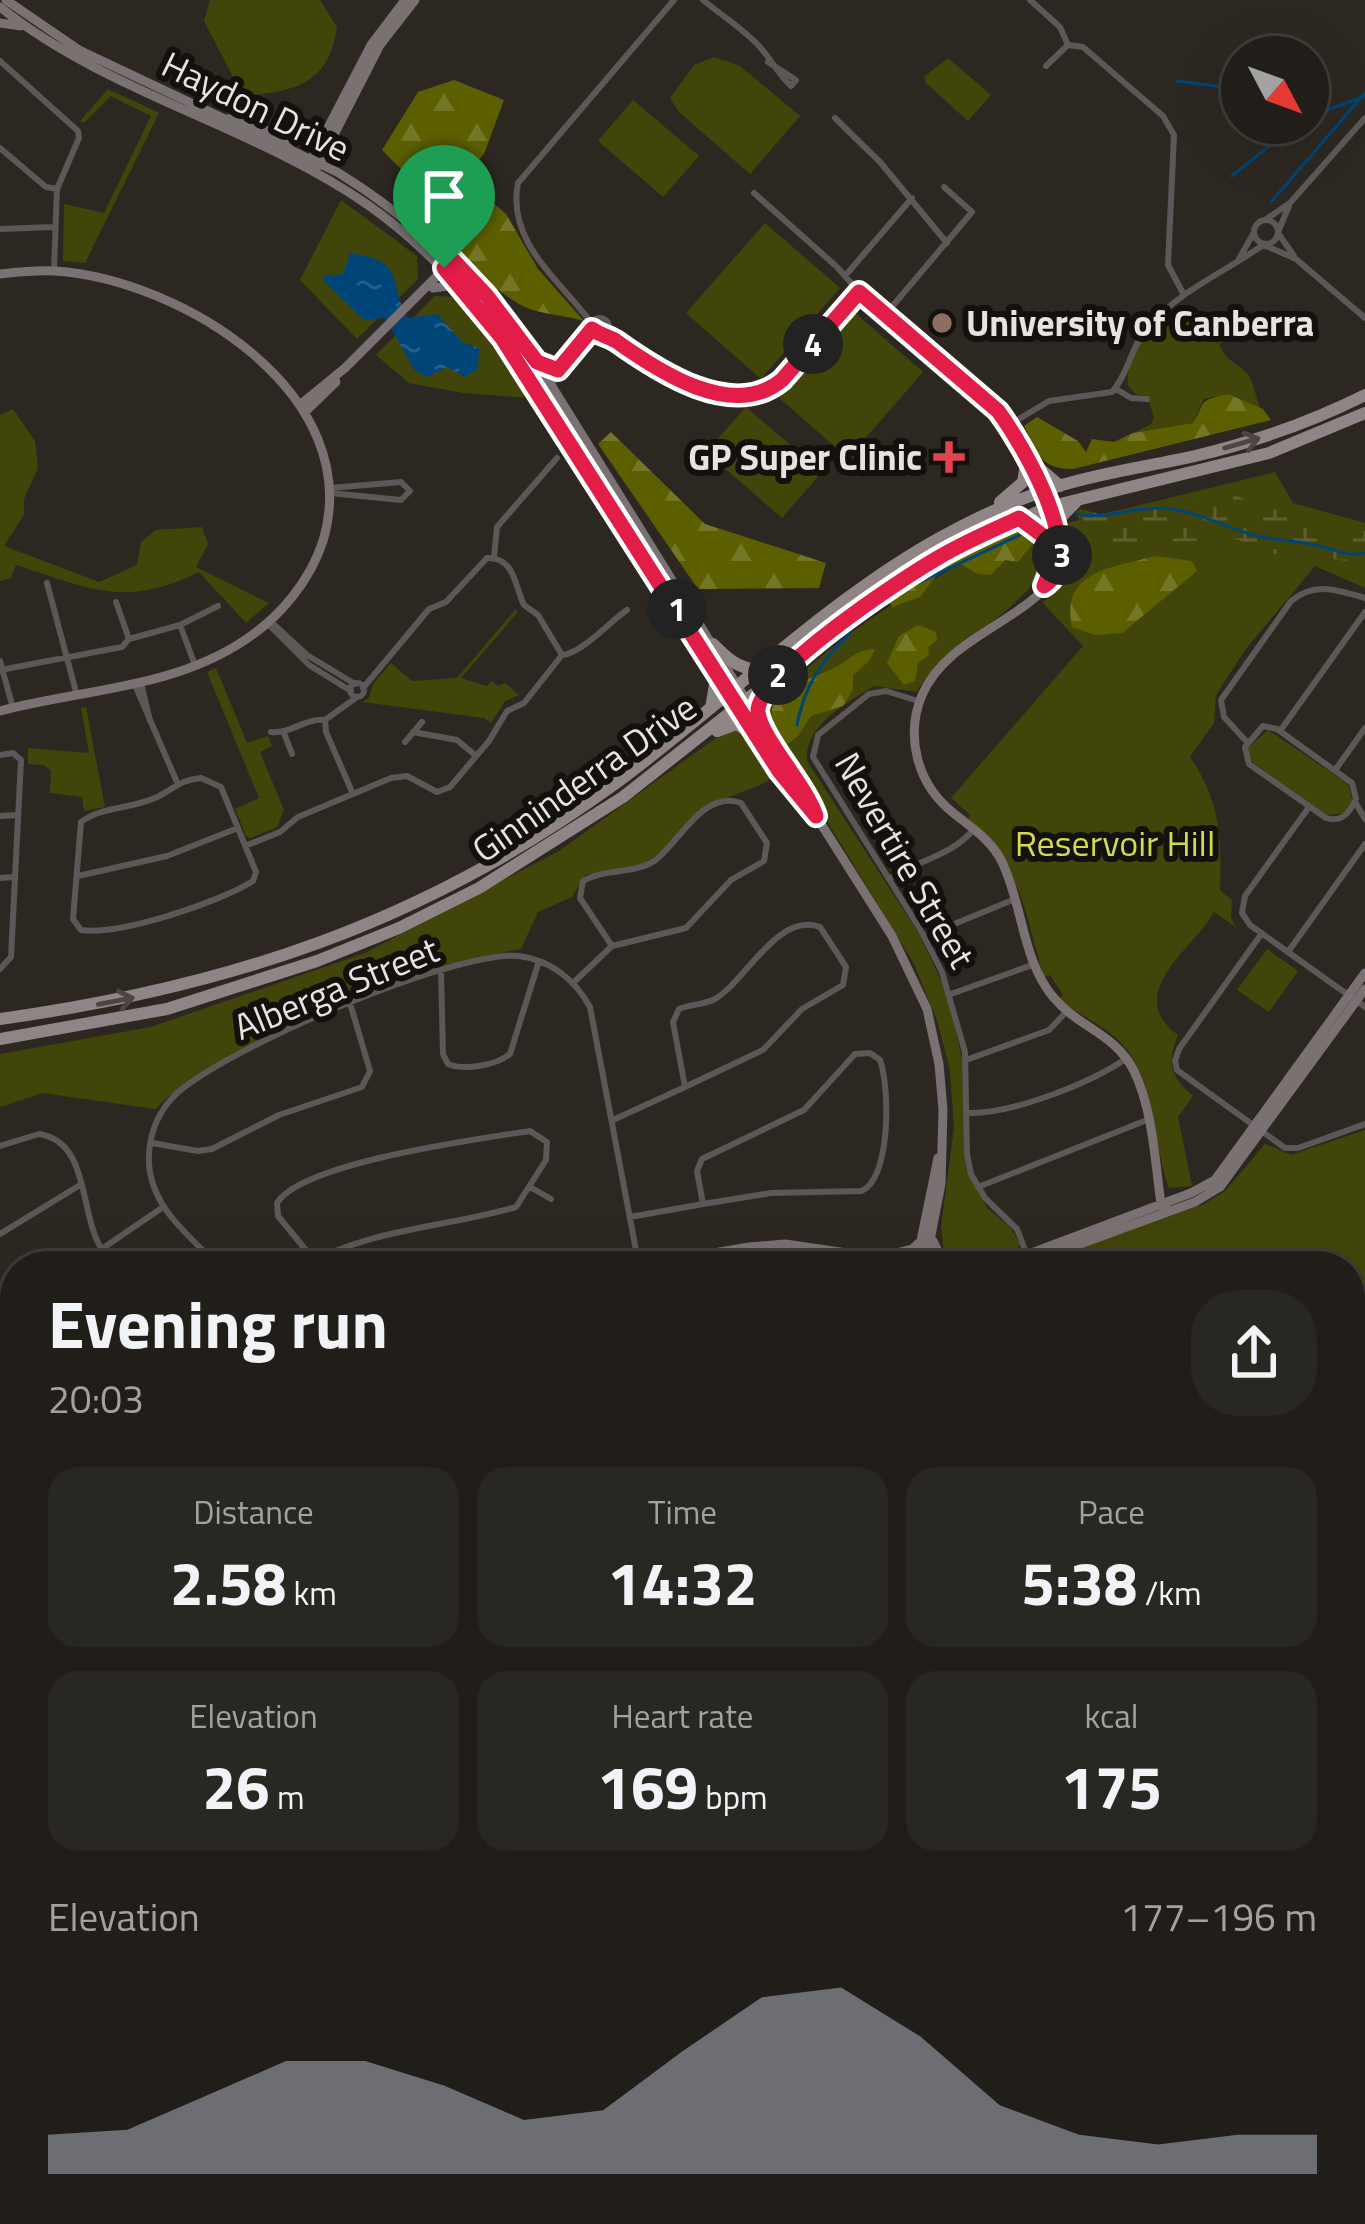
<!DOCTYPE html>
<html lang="en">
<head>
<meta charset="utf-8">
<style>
  body { margin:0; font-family:"Titillium Web",sans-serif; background:#292722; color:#f1f3f6; height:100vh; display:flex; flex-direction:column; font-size:45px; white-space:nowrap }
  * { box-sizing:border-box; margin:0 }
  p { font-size:39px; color:#a2a2a2 }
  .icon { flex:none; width:66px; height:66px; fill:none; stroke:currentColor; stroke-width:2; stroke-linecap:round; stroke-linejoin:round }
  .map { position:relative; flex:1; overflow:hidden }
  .panel { position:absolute; left:0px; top:1251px; width:1365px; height:975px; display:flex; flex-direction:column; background:#211e19; border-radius:48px 48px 0 0; box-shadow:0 12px 48px #0002,0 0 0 3px #3e3c38 }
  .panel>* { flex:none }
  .needle { width:78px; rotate:131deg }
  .buttons { position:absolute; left:1221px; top:36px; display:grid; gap:24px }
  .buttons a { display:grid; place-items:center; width:108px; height:108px; border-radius:50%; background:#211e19; box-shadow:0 12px 48px #0002,0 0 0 3px #3e3c38; font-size:60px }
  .pin { position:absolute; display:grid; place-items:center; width:102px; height:102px; color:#fff; margin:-123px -51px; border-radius:50% 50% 50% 0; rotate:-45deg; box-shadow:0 0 12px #0007 }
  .pin .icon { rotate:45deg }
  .km { position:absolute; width:60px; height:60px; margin:-30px; border-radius:50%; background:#222; color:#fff; font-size:33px; line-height:60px; text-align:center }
  .round { display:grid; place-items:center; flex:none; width:126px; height:126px; border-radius:48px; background:#292722 }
  .overview { display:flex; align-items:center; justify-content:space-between; height:204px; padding:0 48px }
  h1 { font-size:66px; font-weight:700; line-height:90px }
  .figures { display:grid; grid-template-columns:repeat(3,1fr); gap:18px; height:204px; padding:12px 48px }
  .figures div { display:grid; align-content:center; border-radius:30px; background:#292722; text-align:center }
  .figures b { font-size:60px; font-weight:700 }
  .figures small { font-size:33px; font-weight:400 }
  .figures p { font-size:33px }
  .chart { height:336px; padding:24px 48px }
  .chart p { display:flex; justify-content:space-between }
  .chart svg { width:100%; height:216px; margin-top:12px; fill:#8c9099; opacity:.7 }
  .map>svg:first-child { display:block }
  .green { fill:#42450a }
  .forest { fill:url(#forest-firs) }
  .wetland { fill:url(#wetland-marsh) }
  .water { fill:url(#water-ripples) }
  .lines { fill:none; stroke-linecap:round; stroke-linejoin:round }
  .stream { stroke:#004577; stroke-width:3 }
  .street { stroke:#5d5758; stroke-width:6 }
  .secondary { stroke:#797172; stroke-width:9 }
  .primary { stroke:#8f8586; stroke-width:12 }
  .oneway { stroke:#4b4544 }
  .route-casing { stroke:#fff; stroke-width:24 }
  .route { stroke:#e11d48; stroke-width:15 }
  .education-dot { fill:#8d6e63; stroke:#13110e; stroke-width:4.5 }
  .health-dot { fill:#e0444e; stroke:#13110e; stroke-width:4.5 }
  .labels { text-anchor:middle; stroke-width:12; stroke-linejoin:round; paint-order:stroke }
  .street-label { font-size:36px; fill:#e7e4df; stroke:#13110e }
  .poi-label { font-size:36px; font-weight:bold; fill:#e7e4df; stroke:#13110e; text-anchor:start }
  .park-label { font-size:36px; fill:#d3da4d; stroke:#13110e }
</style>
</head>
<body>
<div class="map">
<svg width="1365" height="2224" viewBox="0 0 1365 2224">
  <defs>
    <pattern id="forest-firs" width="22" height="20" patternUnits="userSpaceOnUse" patternTransform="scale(3)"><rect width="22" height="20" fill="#5c5f00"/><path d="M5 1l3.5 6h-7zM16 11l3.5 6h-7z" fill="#737625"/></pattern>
    <pattern id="wetland-marsh" width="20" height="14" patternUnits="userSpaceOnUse" patternTransform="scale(3)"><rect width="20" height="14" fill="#42450a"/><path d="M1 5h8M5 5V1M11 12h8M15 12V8" fill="none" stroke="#5d602d"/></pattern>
    <pattern id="water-ripples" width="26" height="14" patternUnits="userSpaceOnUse" patternTransform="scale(3)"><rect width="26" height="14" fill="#004577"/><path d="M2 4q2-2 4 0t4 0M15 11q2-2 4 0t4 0" fill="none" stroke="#25608a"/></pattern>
  </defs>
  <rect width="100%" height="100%" fill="#2c2821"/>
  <path class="green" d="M210,0H320L337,27C328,86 294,91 243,96L204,21Z
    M714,57L740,66L800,116L750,174L679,112L670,98L694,65Z
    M948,58L991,95L968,121L926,83L924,77Z
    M108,89L159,113L85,263L63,261L64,204L104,213L151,116L111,96L84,123L80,121Z
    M633,100L699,156L663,197L598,141Z
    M341,200L417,256L418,279L357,339L300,280Z
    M765,223L840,288L761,379L686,313Z
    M435,296L458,297L529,398L463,393L409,383L376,355Z
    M853,311L923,372L848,458L778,397Z
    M1206,311L1209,312L1200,318L1201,327L1217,322L1229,338L1219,344C1227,364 1239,362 1249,376C1253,382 1257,400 1260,408L1228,394L1204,399L1193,423L1133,433L1151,424L1154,417L1147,396L1136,394L1128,386C1125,359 1143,337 1163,319L1172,325L1192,313Z
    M746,407L822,472L782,518L706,452Z
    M13,409L35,441L38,468L24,499V515L4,546L99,582L137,565L141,542L156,530L202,527L208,544L196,567L269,603L246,623L199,572C125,609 88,588 16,565L11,578L0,581V415Z
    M1275,472L1293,503L1365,523V588L1315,566L1245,650L1216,695L1214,723L1190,757C1220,800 1222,839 1220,890L1232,900L1231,918L1236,927L1214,912C1196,947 1121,993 1178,1035C1167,1062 1169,1076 1193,1096L1178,1117L1192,1186L1169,1188C1151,1137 1158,1076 1115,1037C1098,1023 1077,1013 1059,1000L1063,995L1050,975L1044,977C1024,912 1022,865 968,820L970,815L951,798L1083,646L1042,602C1074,586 1072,554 1063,524Z
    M1023,530L1043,554C1043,607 944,639 917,692L874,686C846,703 804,726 807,761L919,934L947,993L965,1072L966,1167L986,1207L1011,1228L1020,1244L1016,1253C993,1262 965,1271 944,1256L941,1226L954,1128L950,1070L937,1020L913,962L761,713C843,627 920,585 1023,530Z
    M516,609L518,612L461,678L487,686L491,681L498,686L505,683L519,695L505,701L491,723L484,718L362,702L369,698L373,684L391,663L412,681L457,678Z
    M216,668L247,743L268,736L272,746L260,752L284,810L277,827L251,838L246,836L235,809L259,798L207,672Z
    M86,707L105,807L84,811L82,797L50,793L51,771L44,765L28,764V748L89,753L81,708Z
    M736,729L746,737L771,773V779C747,793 726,795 704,809C682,822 670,848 649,860C631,871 605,870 585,875L572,897L538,912L521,949C427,964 343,1005 258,1047C221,1065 184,1079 155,1109L42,1093L0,1107V1054L151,1027L365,953L559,851L727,730Z
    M1268,730L1348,784L1353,802L1345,813L1327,815L1252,762L1247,749Z
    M1267,949L1298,971L1269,1012L1237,990Z
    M1365,1130V1937L1350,1939V1266H1029L1204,1204L1225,1191L1265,1144L1291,1155Z
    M15,1382V1654L0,1637V1394Z"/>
  <path class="forest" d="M454,80L504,100L484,154L464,177L506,214L538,269L584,321C565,315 535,314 519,304C487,284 459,259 430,232L436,218L406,192L408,176L382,150L418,92Z
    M1228,394L1263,409L1271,420L1073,469C1038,469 1039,452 1024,426L1037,417L1078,441L1086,452L1092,439L1114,442L1133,433L1193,423C1207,401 1196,401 1228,394Z
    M611,432L705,524L826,563L819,588L698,589L598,444Z
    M1019,530L1034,542L1018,562L1005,560L991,575L978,574L961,564L936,576L920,597L892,607L889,602L953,561Z
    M1155,556L1192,561L1197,571L1122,633L1095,635L1072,627C1060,570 1113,568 1155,556Z
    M918,625L936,632L937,640L928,647L929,655L918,663L915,681L904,685L887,663L899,636Z
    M875,649L869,661L853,675V690L843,706L811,716L798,736L784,747C751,693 791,688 832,669C849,661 854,650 875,649Z"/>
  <path class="wetland" d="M1235,495L1259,506L1365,531V559L1351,562L1312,555L1298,559L1283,557L1236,539L1096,545L1088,540L1092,524L1079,520L1076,512L1080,509L1100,514L1163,502L1182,507L1193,500Z"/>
  <path class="water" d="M350,253C409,262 387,283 408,318L437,314L462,342L479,348L478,369L465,377L447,367L427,377L415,371L385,318L364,320L322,279L324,276L343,274Z"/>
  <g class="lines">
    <path class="stream" d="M1177,81L1232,88L1242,96
      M1308,117L1363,97
      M1232,176L1298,123
      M1272,201L1365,93
      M1077,514C1107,520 1132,507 1162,508C1193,510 1224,526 1253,535C1274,541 1298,540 1319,546C1336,550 1348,557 1365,553
      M916,584L1026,532
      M797,725C804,687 822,658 850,634
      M0,1545L15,1558
      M883,2224L890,2211"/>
    <path class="street" d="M703,0C721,15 743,29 759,46C771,59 777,73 791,86L796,80L768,62
      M1030,0L1060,27L1068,45
      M1068,45L1083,47L1163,116L1174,135L1168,265L1184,295
      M0,61L78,131L79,138L57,189L54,270
      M1046,66L1068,45
      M835,118L880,162L947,243
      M0,148L46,187L57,189
      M754,193L837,267L859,292L998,411L1030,460L1043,493
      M1254 232a12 12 0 1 1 24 0a12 12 0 1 1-24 0Z
      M1265,220L1290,203L1365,118
      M0,229L54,227
      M1278,232L1289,206
      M1278,233L1294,256
      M1264,245L1296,259L1365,318
      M1239,259L1253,234
      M845,276L912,198
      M885,315L972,212L944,187
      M591 327a9 9 0 1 1 18 0a9 9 0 1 1-18 0Z
      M592,324C562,282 506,243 518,183L674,0
      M605,334C645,361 717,414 769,389C794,377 839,315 859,292
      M551,384L592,329
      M551,384L599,335
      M1116,389L1131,398L1147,399
      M1009,425L1049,401L1112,392C1128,375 1131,346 1148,327C1179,291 1225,272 1263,245
      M330,488L401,482L410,491L401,500L330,493
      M494,557L497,527L557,458
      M47,583L77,696
      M116,602L129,639L180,625L218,606
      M270,621L269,625L309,665L351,691
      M270,621L307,655L355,684
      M180,625L195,665
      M562,655C581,654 608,623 627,610
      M0,661L13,708
      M0,670L122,647L128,640
      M141,683L150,721
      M350 690a7 7 0 1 1 14 0a7 7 0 1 1-14 0Z
      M135,685L176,780
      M918,701L886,691L869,694L818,735L813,757L920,929L942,972L965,1052L967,1154L971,1174L985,1198L1017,1229L1027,1255
      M1263,726L1277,729L1352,783L1356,799C1350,812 1342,823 1326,818L1249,764L1245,747Z
      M1280,731L1365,612
      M271,732C291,734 305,718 324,720
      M413,732L457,740L475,755
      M284,733L292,754
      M1246,741L1224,717L1221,700L1291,601C1315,581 1337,590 1365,598
      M405,742L422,722
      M0,755L13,753L21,760L11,957L0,969
      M1336,769L1365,728
      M201,778L221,787L256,872L253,881C220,902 119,936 81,930L73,919L81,822C102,806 133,809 157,797C175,788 180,780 201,778Z
      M353,794L326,732L325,720L357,697
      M1355,802L1365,819
      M1309,807L1245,896L1242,913L1250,925L1365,1007
      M0,816L18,815
      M245,846L280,832L298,817L391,778L407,776L437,792L450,787L489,741L507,711L524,703L562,655L538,615L524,605C515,587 515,557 487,558L446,602L429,609L363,688
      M78,876L167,856L238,828
      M0,878L15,877
      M889,879C918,860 952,856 974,829
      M1262,933L1179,1049L1175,1061L1177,1070L1285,1148H1298L1365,1124
      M925,936L1015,899
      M1288,952L1365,844
      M441,971L443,1054L448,1064C465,1071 496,1065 510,1054L539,961
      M573,983L612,946L580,898L583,881C605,868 636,875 657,859C680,840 705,789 741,803L767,843L764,861L731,880L686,928L612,946
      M951,994L1035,964
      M966,1060L1049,1030L1067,1011
      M969,1113C1012,1114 1091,1083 1127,1058
      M613,1120L685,1087L673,1022L679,1009C691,1004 704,1005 715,999C745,982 778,911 820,927L846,967L843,985L802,1009L763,1050L685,1087
      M152,1143L198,1151L212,1149L279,1115L362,1087L370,1071L350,1003
      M0,1146L39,1134C90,1142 79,1212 101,1248
      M530,1187L551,1199
      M978,1187L1147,1120
      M630,1217L703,1204L697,1171L702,1159L804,1110L855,1054L870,1053L880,1060C890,1087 891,1180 861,1191L771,1193L703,1204
      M0,1234L80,1185
      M77,1266L163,1207
      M219,1266C187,1234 146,1203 149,1154C150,1132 159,1112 174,1096C221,1050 454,950 519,956C551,960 575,980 590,1007L639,1266
      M304,1266C372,1228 443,1228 516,1207L546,1160L547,1142L530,1131C479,1139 303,1162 277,1203L278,1216L314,1260
      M0,1344L15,1331
      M0,1646L15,1663
      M0,1754L13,1774L0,1824
      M0,1985L11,2029L0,2046
      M1350,2072L1365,2060
      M1350,2172H1365
      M0,2174L15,2168
      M930,2211L937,2224
      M999,2211L1007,2224
      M80,2224L96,2211
      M184,2224L194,2211
      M426,2224L431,2211
      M537,2224L548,2211
      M659,2224L674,2211
      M790,2224L800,2211
      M1099,2224L1102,2211
      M1320,2224L1326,2211"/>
    <path class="secondary" d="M6,0L79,50L337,172C419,222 481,285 537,362L813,808
      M0,7C110,95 253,125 368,205C473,278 533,386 601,492C654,573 708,654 758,737
      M0,23L21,26
      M226,119C261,115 287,158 321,135
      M309,164L371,45L405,0
      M318,166L380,45L415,0
      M0,274C18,272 37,270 55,271C181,279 367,394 323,541C310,581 280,617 245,640C172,689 82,689 0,711
      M433,288L448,286L460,290
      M537,362L558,370
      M301,404L345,368L445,268
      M306,411L336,382
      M1048,507L1062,548L1057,574C1023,623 947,637 922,695C905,736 917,783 951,811C970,827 991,839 1002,862C1023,905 1022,961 1054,998C1078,1027 1116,1034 1134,1071C1153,1110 1155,1162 1161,1204L1169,1211
      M1039,510L1053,553L1044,586
      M777,767L816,816L892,936L927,1009L939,1064L943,1110L941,1184L925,1266
      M933,1241L945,1266
      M888,1255L912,1249L921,1241
      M873,1257L881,1263L898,1266
      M916,1265L938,1158
      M638,1266L749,1247L785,1244L936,1266
      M997,1266L1191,1193L1215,1180L1365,973
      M1020,1266L1195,1202L1220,1187L1365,989
      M1350,1963L1365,1965
      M0,2117L15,2111
      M271,2211L288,2224
      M1261,2224L1265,2211"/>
    <path class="primary" d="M1030,460L1060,486
      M1000,502L1023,482L1025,470
      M1019,518L1050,541
      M1054,524L1076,502
      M713,644C728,659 737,668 758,670
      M711,708L716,679L712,663
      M758,715L760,699L767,688
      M717,731L736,724L747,730L779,771
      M0,1019C230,987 422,923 612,786C719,708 814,611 929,544C971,520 1015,499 1062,485C1105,472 1150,466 1195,456C1254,442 1311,422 1365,395
      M0,1039L167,1009L317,961L399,928L479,888L623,797L878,596L938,558L1048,507L1269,453L1365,413"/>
  </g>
  <defs><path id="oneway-shaft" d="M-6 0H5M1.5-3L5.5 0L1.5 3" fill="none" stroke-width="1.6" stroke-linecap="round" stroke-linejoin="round" transform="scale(3)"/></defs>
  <g class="oneway">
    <use href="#oneway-shaft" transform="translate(1242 443) rotate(-16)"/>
    <use href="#oneway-shaft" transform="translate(116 1001) rotate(-11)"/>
  </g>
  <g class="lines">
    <g class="route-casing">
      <path id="route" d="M453,260L487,296L537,362L558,370L592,329C601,336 606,335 616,341C658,371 733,421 782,380L859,292L998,411C1021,442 1090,557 1044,586L1053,563L1050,541L1019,518C991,531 962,543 936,559C903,578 755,675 758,712C761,738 806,785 816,816L779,771L502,338L444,268Z"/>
    </g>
    <use href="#route" class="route"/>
  </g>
  <circle class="education-dot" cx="942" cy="323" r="12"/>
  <path class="health-dot" d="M943 439h12v12h12v12h-12v12h-12v-12h-12v-12h12z"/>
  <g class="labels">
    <g class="street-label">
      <text transform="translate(256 106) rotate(26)" y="13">Haydon Drive</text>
      <text transform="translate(584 778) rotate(-35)" y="13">Ginninderra Drive</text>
      <text transform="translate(905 860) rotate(60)" y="13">Nevertire Street</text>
      <text transform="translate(336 988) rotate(-22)" y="13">Alberga Street</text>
    </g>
    <g class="poi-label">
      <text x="966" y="336">University of Canberra</text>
      <text x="922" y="470" text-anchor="end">GP Super Clinic</text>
    </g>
    <g class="park-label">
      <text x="1115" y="856">Reservoir Hill</text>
    </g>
  </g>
</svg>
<div class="buttons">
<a><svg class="needle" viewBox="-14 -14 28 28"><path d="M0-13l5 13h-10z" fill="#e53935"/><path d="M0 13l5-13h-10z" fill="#a2a2a2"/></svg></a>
</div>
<div class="pin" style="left:444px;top:268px;background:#1e9e55"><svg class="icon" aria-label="arrive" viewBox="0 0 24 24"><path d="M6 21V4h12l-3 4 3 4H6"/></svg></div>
<b class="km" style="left:677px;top:609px">1</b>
<b class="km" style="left:778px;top:675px">2</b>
<b class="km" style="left:1062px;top:555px">3</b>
<b class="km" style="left:813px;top:344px">4</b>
<section class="panel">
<div class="overview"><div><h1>Evening run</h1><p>20:03</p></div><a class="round"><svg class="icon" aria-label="share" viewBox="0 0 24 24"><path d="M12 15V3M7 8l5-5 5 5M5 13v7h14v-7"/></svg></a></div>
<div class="figures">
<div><p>Distance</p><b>2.58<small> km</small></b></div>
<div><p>Time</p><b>14:32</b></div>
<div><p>Pace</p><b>5:38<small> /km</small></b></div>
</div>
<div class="figures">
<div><p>Elevation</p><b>26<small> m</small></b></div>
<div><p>Heart rate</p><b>169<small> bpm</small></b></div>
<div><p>kcal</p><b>175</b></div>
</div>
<div class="chart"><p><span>Elevation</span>177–196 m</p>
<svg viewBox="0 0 160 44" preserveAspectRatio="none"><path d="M0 44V36L10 35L20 28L30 21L40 21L50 26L60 33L70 31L80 19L90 8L100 6L110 16L120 30L130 36L140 38L150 36L160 36V44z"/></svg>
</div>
</section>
</div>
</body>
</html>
